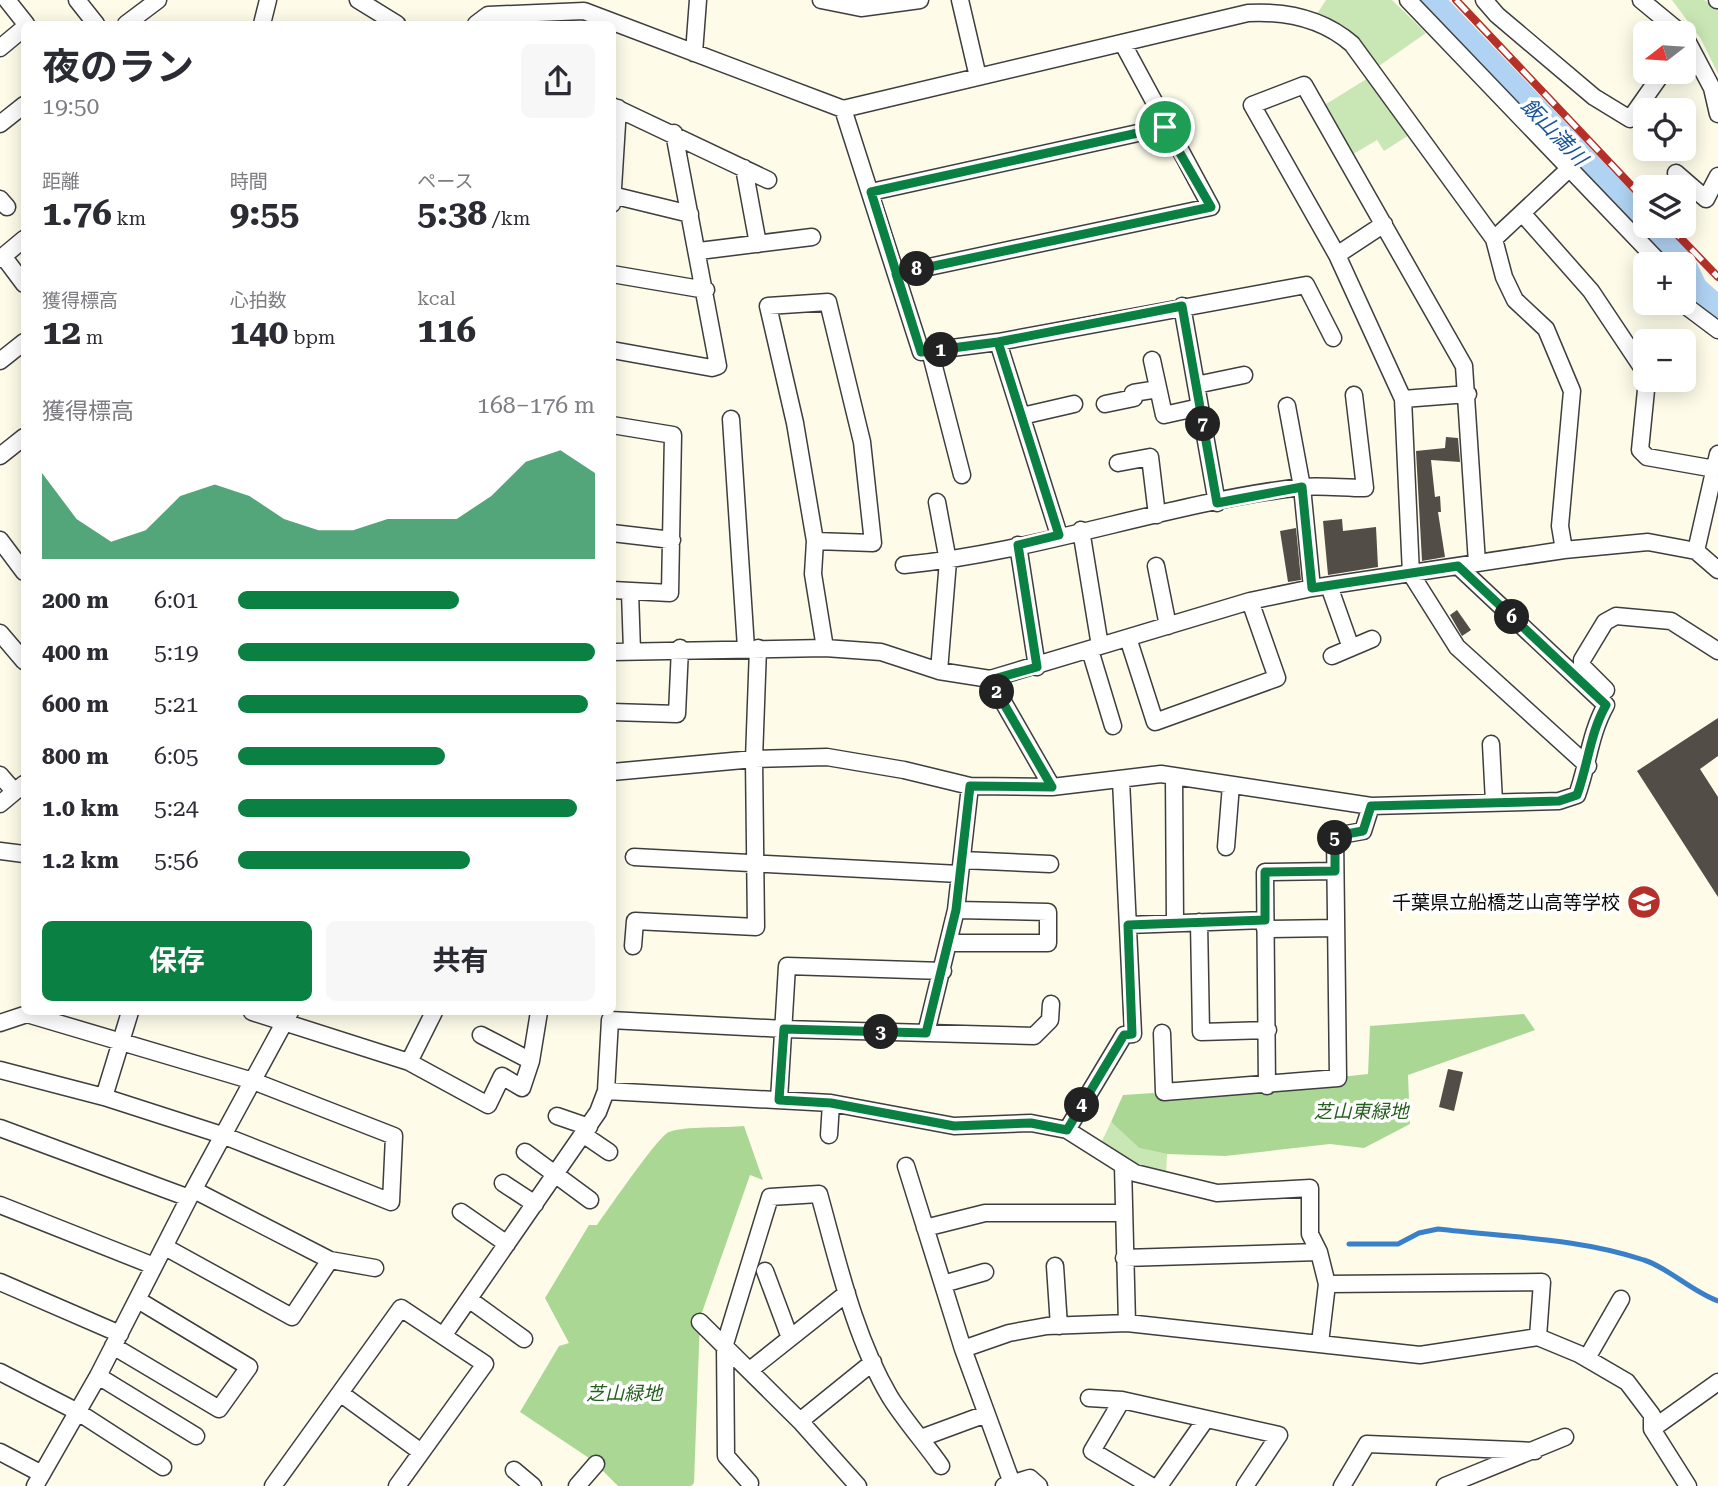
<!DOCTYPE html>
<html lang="ja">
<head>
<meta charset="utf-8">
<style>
  body { margin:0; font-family:"Roboto Serif","Noto Sans JP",serif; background:#f7f7f7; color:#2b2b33; height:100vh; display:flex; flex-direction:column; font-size:26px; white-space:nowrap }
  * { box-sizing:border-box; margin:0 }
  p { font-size:23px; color:#7c7c81 }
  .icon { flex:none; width:38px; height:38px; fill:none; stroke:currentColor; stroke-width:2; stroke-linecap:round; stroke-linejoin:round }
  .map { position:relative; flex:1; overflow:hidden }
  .details { position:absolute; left:21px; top:21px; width:595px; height:994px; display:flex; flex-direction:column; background:#fff; border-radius:10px; box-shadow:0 4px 18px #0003 }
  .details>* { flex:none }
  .needle { width:46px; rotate:253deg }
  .fabs { position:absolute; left:1633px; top:21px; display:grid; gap:14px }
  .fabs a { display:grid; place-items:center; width:63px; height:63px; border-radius:10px; background:#fff; box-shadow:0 4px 18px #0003; font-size:35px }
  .pin { position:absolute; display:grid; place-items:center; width:60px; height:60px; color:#fff; margin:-30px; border:4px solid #fff; border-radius:50%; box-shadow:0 2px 7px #0007 }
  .km { position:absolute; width:35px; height:35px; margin:-18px; border-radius:50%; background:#222; color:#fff; font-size:19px; line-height:35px; text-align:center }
  .round { display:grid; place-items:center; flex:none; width:74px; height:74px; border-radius:10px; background:#f7f7f7 }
  .overview { display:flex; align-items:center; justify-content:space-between; height:119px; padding:0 21px }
  h1 { font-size:38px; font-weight:700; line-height:52px }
  .stats { display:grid; grid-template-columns:repeat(3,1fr); gap:10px; height:119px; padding:7px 21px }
  .stats div { display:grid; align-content:center }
  .stats b { font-size:35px; font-weight:700 }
  .stats small { font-size:19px; font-weight:400 }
  .stats p { font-size:19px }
  .chart { height:196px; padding:14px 21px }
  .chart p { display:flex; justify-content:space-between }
  .chart svg { width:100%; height:126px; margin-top:7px; fill:#0b8043; opacity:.7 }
  .cta { display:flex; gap:14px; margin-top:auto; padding:14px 21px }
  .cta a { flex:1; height:80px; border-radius:10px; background:#0b8043; color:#fff; font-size:28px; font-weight:700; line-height:80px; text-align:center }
  .cta a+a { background:#f7f7f7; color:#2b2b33 }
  ul { padding:0 21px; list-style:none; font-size:23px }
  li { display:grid; grid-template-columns:112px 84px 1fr; align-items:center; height:52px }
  li i { height:18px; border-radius:9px; background:#0b8043 }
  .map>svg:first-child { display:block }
  .green { fill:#c9e6b5 }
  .forest { fill:#abd795 }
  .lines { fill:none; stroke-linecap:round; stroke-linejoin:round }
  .stream { stroke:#3980c8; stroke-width:5 }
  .river { stroke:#b0d3f3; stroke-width:30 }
  .building { fill:#534d47 }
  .minor-casing { stroke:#3e3e3e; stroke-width:19 }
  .minor { stroke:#fff; stroke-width:16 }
  .rail-casing { stroke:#b53028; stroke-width:8 }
  .rail { stroke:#fff; stroke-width:5; stroke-dasharray:16; stroke-linecap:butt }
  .route-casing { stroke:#fff; stroke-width:14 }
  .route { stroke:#0b8043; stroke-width:9 }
  .labels { text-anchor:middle; stroke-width:7; stroke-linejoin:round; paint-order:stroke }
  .poi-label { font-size:19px; fill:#0b0b0b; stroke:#fff; text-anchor:end }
  .park-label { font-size:19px; font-style:italic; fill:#255f1e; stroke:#fff }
  .water-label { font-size:21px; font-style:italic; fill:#195397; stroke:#fff }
</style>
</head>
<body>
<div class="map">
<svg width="1718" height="1486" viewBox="0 0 1718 1486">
  <rect width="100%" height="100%" fill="#fefce9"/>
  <path class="green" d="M1326,0H1392L1426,33L1376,68L1357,37L1345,27L1317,14Z
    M1672,0H1704L1718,7V74L1701,39Z
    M1368,78L1409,135L1384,151L1377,140L1350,156L1323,106Z
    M1111,1122L1139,1148L1167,1154L1166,1176L1126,1162L1102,1141Z"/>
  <path class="forest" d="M1524,1014L1535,1030L1408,1075L1410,1124L1364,1148L1330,1144L1225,1156L1167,1154L1139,1148L1111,1122L1123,1095L1153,1093L1164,1096L1368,1074L1370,1026Z
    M744,1126L763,1180L750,1175L700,1318L694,1483L691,1486H618L592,1460L520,1412L559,1346L569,1343L545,1298L589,1225H597C608,1210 658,1136 669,1132C683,1126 727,1128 744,1126Z"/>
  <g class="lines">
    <path class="stream" d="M1349,1244H1398L1419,1233L1438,1229C1506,1237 1578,1238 1644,1260C1667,1267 1691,1291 1718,1301"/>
    <path class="river" d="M1428,0L1680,264
      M1684,271L1693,290L1718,312"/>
  </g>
  <path class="building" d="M1446,437L1458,438L1460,462L1431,460L1435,497L1440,496L1441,512H1438L1445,557L1422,561L1416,451L1445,448Z
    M1342,519L1343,531L1376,527L1378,567L1328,575L1323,521Z
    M1296,528L1301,580L1288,582L1280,531Z
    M1457,610L1471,630L1462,636L1450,615Z
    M1718,718V756L1700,769L1718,797V897L1637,771Z
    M1448,1069L1463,1072L1454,1111L1439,1107Z"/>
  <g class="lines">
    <g class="minor-casing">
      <path id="minor" d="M7,0L26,24
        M77,0L96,24
        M358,0L397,24
        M821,0L861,8L920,0
        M960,0L978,77
        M1408,0L1661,264
        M1484,0L1497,15L1594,97L1630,119L1663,72
        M1641,0L1681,33
        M1717,0H1718
        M126,24L158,0
        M262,24L268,0
        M476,24L488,15L584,11L843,109L1248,13C1286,11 1322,18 1352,44L1494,239L1504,277L1515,300L1546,329L1572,391L1560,526L1564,550
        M1684,35L1712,88L1718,114
        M0,48L24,28
        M694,53L698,0
        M612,106L768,180
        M843,109L921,352L998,342L1306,285L1333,338
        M0,124L24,105
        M744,168L758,244
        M1676,173L1706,199L1718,176
        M871,192L1165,127
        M612,195L690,214
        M0,199L7,207
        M612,204L618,108
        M1523,214L1591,291L1645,372
        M1494,239L1570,168
        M699,251L812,237
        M1337,255L1384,224
        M3,256L24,284
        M0,259L24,239
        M612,274L706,290
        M896,274L1211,207L1123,44
        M1682,303L1718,330
        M1182,306L1217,503
        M998,342L1059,535
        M612,350L712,368L718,366L674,133
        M930,351L962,475
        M1152,360L1164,415L1200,407
        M0,361L24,342
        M1647,380L1640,450L1647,457L1715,469
        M1196,385L1244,375
        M1403,399L1468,394
        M1105,404L1134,398L1133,393L1158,389
        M1287,406L1302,487L1312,588
        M1022,416L1074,404
        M731,419L746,648
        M612,425L673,435L670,593L612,590
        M0,456L24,437
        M1118,463L1150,457L1157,515
        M937,502L948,561L939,671
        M1081,530L1100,646
        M612,533L672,540
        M0,540L24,572
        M815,541L873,543L862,442L828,302L768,306L795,423L815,541L813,574L825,648
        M1018,545L1037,667
        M1696,551L1718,454
        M1477,563L1464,366L1304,85L1252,105L1337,255L1403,399L1411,574L1457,647L1588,766
        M904,565C1038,552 1167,503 1301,487C1321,485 1344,488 1365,488L1354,395
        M1156,566L1168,626
        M1329,586L1351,648
        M630,592L632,651
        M0,633L24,661
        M1128,638L1155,722L1277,678L1250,601
        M1090,650L1113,726
        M612,652L825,648L881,652L939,671L990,679L1250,601L1312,588L1564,550L1648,542L1696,551L1718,570
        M1332,656L1372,639
        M990,679L1052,787
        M1606,690L1582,666V660L1605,622L1616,616L1671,621L1718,651
        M612,712L677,714L680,648
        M1491,744L1494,802
        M612,772L754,759L827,757L904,770L970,786L1052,787L1161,774L1371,806L1559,801L1577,795C1588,765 1590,733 1606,705L1458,566
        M0,775L13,790
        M1174,776L1175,923
        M0,804L24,784
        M1226,847L1231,785
        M0,851L24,854
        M634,857L959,874
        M962,860L1050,864
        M1199,922L1201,1032L1268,1030
        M1128,925L1265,920
        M1265,929L1336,928
        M950,943H1048V912L956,910
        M633,946L635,921L756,927L754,759L758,648
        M252,1012L409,1062L488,1105L502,1076L522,1088L531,1061L539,1012
        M0,1023L27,1014L253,1081L394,1136L391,1202L222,1135L104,1097L0,1070
        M926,1033L956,910L970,786
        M1162,1033L1164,1092L1338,1078L1335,836L1363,831L1371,806
        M481,1035L531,1061
        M409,1062L434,1012
        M1267,1086L1265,872L1335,871
        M606,1091L831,1103L954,1126L1031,1123L1067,1130L1135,1173L1217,1193L1310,1188V1234L1319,1252L1327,1284L1320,1343
        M104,1097L130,1012
        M779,1100L787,966L943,971
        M557,1116L589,1127
        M0,1128L189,1198
        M1067,1130L1124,1035L1133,1034L1121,780
        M584,1135L609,1152
        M829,1135L831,1103
        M525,1152L590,1200
        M906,1166L963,1349L1013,1486
        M1123,1166L1127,1323
        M503,1183L535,1204
        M0,1205L154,1266
        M461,1212L507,1244
        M925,1228L985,1213H1123
        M165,1247L292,1317L330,1260L194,1190
        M1124,1258L1319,1252
        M330,1260L375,1268
        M1055,1266L1059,1326
        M765,1271L790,1338
        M0,1282L120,1334
        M943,1284L985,1272
        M1327,1284L1542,1282L1538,1337
        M470,1300L524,1339
        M700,1322L800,1421L858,1486
        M443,1336L598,1112L606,1091L610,1020L784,1029L1034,1036L1050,1020L1051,1004
        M113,1346L219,1409L249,1367L138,1300
        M963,1349L1009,1333L1047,1326L1127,1323L1420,1355L1538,1337L1579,1354L1627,1382L1652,1415V1429L1688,1486
        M1587,1358L1621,1299
        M750,1370L847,1293
        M0,1372L78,1412L163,1467
        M98,1376L196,1436
        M340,1393L421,1452
        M1089,1398L1122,1400L1279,1435L1245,1486
        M1122,1400L1092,1451L1151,1486
        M800,1421L873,1362
        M1652,1429L1718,1382
        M921,1438L986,1414
        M0,1452L42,1474
        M514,1470L533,1486
        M750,1483L726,1456L725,1344L770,1197L819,1194C838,1262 854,1336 890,1397C905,1421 925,1443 941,1466
        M35,1486L98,1376L189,1198L290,1012
        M273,1486L401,1308L485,1364L397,1486
        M577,1486L596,1464
        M1004,1486L1030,1478L1039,1486
        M1159,1486L1206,1419
        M1342,1486L1367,1444L1535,1451
        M1445,1486L1565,1437"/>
    </g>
    <use href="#minor" class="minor"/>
    <g class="rail-casing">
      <path id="rail" d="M1456,0L1645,200
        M1669,226L1718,277"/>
    </g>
    <use href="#rail" class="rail"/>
  </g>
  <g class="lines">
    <g class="route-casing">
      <path id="route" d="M1165,127L871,192L921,352L998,342L1059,535L1018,545L1037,667L990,680L1052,787L970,786L956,910L926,1033L784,1029L779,1100L831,1103L954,1126L1031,1123L1067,1130L1124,1035L1132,1034L1128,925L1265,920V872L1335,871V836L1363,831L1371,806L1559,801L1577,795C1588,765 1590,733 1606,705L1458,566L1312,588L1302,487L1217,503L1182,306L998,342L930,351L921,352L896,274L1211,207L1165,127"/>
    </g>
    <use href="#route" class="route"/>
  </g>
  <defs>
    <g id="school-disc" transform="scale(1.75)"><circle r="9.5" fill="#b53028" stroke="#fff"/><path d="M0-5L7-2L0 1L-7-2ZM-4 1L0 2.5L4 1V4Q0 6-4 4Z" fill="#fff"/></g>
  </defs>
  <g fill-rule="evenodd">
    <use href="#school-disc" x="1644" y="902"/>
  </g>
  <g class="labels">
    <g class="poi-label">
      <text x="1620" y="909">千葉県立船橋芝山高等学校</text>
    </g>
    <g class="park-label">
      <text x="1361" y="1118">芝山東緑地</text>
      <text x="624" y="1400">芝山緑地</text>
    </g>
    <g class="water-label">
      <text transform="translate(1554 132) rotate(46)" y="7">飯山満川</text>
    </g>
  </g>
</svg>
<div class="fabs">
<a><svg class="needle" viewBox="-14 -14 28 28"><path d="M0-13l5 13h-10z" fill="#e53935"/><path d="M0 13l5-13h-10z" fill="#7c7c81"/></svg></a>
<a><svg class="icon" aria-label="locate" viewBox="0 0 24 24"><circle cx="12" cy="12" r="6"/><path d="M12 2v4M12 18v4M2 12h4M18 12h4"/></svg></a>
<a><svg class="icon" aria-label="layers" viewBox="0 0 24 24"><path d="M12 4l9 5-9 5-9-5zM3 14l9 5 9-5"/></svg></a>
<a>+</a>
<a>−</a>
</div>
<div class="pin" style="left:1165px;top:127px;background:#1e9e55"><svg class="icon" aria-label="arrive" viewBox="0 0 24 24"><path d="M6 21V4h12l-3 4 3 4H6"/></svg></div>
<b class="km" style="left:941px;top:350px">1</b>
<b class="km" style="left:997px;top:692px">2</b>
<b class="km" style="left:881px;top:1032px">3</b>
<b class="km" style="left:1082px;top:1105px">4</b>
<b class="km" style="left:1335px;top:838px">5</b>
<b class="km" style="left:1512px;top:617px">6</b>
<b class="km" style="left:1203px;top:424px">7</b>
<b class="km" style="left:917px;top:269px">8</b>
<section class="details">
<div class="overview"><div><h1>夜のラン</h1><p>19:50</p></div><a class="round"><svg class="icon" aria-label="share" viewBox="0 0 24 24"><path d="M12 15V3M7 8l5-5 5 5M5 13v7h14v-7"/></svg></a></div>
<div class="stats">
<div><p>距離</p><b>1.76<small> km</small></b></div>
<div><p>時間</p><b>9:55</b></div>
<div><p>ペース</p><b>5:38<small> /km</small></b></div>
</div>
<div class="stats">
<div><p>獲得標高</p><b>12<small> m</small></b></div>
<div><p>心拍数</p><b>140<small> bpm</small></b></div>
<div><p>kcal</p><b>116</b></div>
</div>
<div class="chart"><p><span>獲得標高</span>168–176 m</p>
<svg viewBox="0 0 160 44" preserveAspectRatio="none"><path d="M0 44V14L10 30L20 38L30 34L40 22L50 18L60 22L70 30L80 34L90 34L100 30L110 30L120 30L130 22L140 10L150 6L160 14V44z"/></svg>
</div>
<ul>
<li><b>200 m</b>6:01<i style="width:62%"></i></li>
<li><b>400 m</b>5:19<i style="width:100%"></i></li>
<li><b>600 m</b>5:21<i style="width:98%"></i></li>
<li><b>800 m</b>6:05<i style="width:58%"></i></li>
<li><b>1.0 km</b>5:24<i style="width:95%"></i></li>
<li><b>1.2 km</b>5:56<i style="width:65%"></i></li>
</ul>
<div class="cta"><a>保存</a><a>共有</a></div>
</section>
</div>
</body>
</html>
